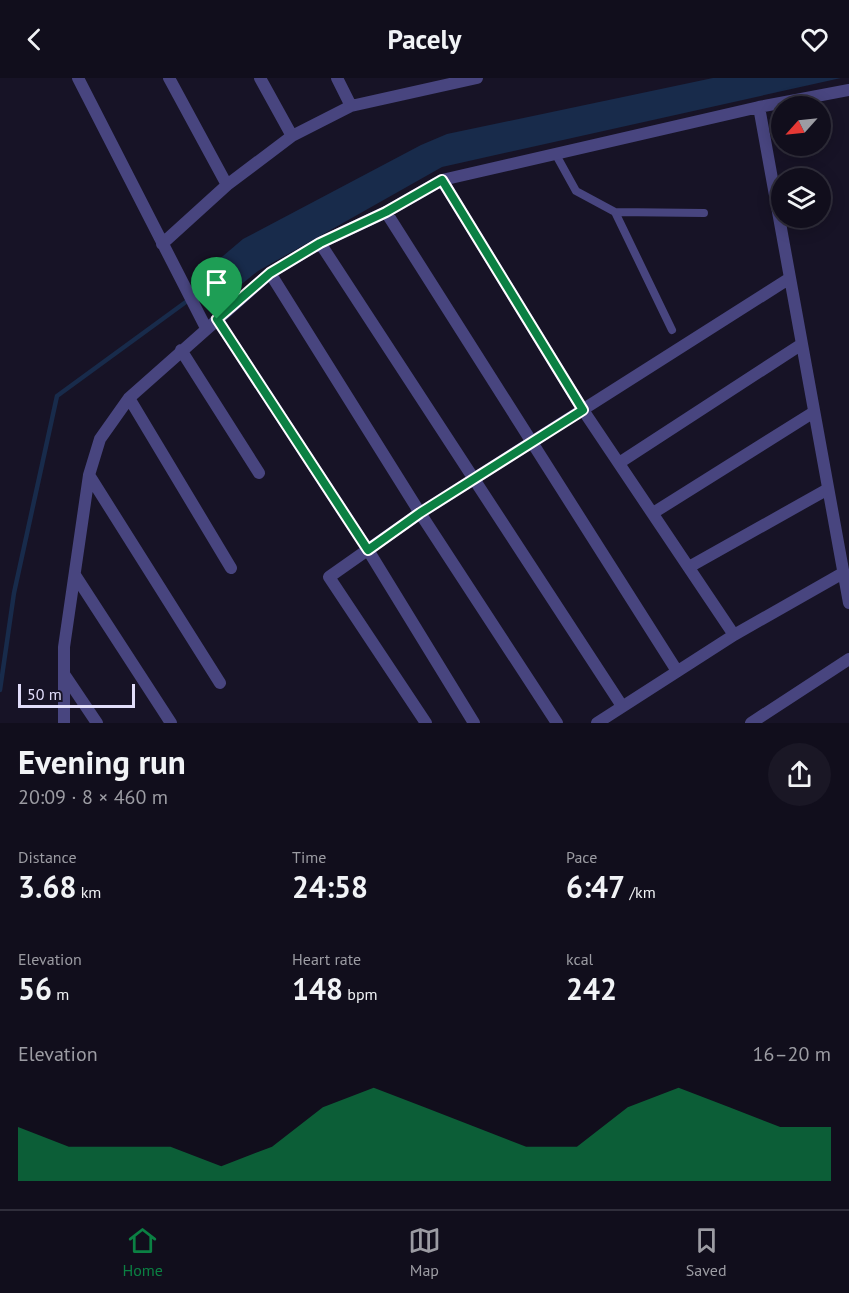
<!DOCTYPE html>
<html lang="en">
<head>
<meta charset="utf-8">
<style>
  body { margin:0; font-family:"PT Sans",sans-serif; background:#1a1725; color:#f1f3f6; height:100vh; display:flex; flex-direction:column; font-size:22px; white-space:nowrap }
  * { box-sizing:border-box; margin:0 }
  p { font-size:20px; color:#9c9ca3 }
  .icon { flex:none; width:33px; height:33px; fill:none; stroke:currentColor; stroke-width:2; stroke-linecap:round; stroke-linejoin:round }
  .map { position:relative; height:645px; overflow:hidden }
  .drawer { display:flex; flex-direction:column; background:#110e1c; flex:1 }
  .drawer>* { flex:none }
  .needle { width:39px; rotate:243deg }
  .controls { position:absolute; left:771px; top:18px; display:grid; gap:12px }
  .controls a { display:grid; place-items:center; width:60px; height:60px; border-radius:50%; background:#110e1c; box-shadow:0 3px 15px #0003,0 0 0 2px #302e3b; font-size:30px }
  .scale { position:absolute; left:18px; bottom:15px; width:117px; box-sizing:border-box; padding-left:6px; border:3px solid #e1ddfa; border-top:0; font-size:16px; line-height:21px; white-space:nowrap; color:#e1ddfa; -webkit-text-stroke:4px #171326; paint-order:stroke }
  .pin { position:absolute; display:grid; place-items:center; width:51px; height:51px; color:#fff; margin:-62px -26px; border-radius:50% 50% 50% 0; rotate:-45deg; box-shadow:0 0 6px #0007 }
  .pin .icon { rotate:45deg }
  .round { display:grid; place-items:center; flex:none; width:63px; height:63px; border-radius:32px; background:#1a1725 }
  .overview { display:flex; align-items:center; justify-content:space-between; height:102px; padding:0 18px }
  h1 { font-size:33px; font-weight:700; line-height:45px }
  .stats { display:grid; grid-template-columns:repeat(3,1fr); gap:9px; height:102px; padding:6px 18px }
  .stats div { display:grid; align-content:center }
  .stats b { font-size:30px; font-weight:700 }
  .stats small { font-size:16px; font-weight:400 }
  .stats p { font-size:16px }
  .chart { height:168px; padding:12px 18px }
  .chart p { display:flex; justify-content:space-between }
  .chart svg { width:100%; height:108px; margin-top:6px; fill:#0b8043; opacity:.7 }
  header { display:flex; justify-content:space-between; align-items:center; height:78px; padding:0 18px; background:#110e1c; font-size:27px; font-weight:700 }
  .tabs { display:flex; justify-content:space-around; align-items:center; height:84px; border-top:2px solid #302e3b; background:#110e1c; font-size:16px; color:#9c9ca3 }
  .tabs a { display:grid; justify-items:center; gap:3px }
  .tabs .selected { color:#0b8043 }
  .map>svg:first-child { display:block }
  .water { fill:#182b4b }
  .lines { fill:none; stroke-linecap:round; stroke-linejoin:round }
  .stream { stroke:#182b4b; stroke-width:4.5 }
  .service { stroke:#48457f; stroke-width:8 }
  .minor { stroke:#48457f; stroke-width:12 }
  .route-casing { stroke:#fff; stroke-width:12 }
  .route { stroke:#0b8043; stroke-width:8 }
</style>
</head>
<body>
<header><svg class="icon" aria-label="back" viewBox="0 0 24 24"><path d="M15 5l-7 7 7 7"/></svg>Pacely<svg class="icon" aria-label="heart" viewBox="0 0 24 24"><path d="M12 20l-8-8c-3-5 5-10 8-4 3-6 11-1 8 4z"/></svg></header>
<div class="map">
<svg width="849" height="645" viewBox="0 0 849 645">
  <rect width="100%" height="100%" fill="#171326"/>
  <path class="water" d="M713,0H841L442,89L258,193L211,231L196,201L243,161L421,67L447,56Z"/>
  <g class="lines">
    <path class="stream" d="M0,612L14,515L57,318L205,210"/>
    <path class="service" d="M555,75L576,113L615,134
      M672,252L615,134L704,135"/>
    <path class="minor" d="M78,0L206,250
      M169,0L227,107
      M260,0L292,58
      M337,0L351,28
      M759,29L849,525
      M442,102L583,332L734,557
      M386,134L677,593
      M320,165L622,628
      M162,166L227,107L292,58L351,28L477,0
      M270,195L420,435L557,645
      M217,241L368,472L474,645
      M181,272L259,395
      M129,320L231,490
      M619,385L802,266
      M89,397L220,605
      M653,435L814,334
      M689,489L828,411
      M75,497L171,645
      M64,596L97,645
      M64,645V569L89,397L100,361L129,320L270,195L320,165L386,134L442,102L759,29L849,12
      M426,645L329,499L420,435L790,200
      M597,645L734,557L843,495
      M751,645L849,581"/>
  </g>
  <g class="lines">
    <g class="route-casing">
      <path id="route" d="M442,102L583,332L420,435L368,472L217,241L270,195L320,165L386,134Z"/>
    </g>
    <use href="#route" class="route"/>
  </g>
</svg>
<div class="controls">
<a><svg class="needle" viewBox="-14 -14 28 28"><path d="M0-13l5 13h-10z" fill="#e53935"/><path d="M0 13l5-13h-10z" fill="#9c9ca3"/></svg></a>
<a><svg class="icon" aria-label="layers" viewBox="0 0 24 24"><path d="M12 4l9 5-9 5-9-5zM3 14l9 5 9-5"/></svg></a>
</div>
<div class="scale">50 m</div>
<div class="pin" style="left:217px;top:241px;background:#1e9e55"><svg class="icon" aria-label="arrive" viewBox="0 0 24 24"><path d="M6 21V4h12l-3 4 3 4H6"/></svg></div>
</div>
<section class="drawer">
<div class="overview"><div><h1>Evening run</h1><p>20:09 · 8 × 460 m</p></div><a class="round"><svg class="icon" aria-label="share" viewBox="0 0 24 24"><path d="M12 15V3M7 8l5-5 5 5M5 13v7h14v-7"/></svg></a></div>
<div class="stats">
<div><p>Distance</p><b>3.68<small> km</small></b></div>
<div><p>Time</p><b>24:58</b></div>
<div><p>Pace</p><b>6:47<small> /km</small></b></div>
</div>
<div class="stats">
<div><p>Elevation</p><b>56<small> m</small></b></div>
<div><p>Heart rate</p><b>148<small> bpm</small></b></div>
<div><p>kcal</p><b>242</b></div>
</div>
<div class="chart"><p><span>Elevation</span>16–20 m</p>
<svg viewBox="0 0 160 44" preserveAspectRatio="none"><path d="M0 44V22L10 30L20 30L30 30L40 38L50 30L60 14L70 6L80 14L90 22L100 30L110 30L120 14L130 6L140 14L150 22L160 22V44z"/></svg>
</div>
</section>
<nav class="tabs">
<a class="selected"><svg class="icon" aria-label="home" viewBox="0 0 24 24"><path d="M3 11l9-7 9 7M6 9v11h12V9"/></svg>Home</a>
<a><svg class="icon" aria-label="map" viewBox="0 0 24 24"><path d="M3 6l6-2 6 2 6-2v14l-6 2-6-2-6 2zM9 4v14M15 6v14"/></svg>Map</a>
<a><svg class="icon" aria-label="saved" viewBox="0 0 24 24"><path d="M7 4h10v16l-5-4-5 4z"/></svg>Saved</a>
</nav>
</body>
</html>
